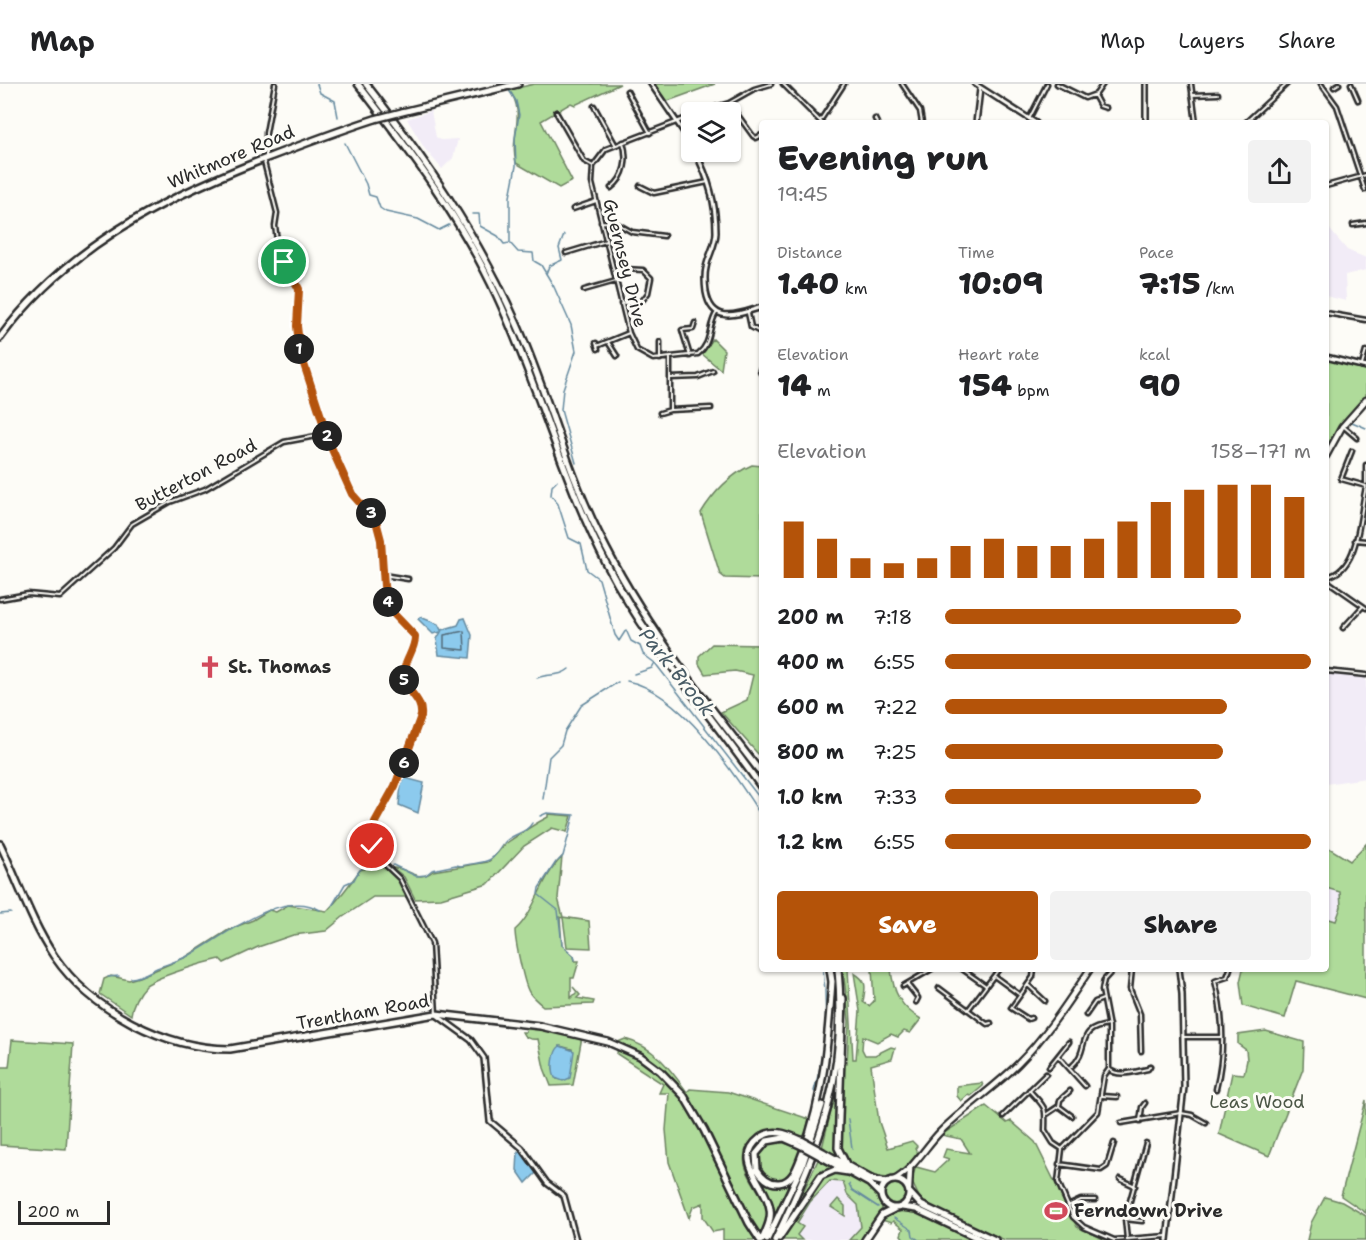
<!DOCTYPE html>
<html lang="en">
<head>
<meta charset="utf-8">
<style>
  body { margin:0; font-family:"Shantell Sans",sans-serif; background:#f2f2f2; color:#202124; height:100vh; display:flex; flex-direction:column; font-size:22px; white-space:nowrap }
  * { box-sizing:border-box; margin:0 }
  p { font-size:20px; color:#757577 }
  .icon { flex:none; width:33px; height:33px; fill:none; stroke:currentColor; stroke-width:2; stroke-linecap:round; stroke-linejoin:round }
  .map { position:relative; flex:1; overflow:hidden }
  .details { position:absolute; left:759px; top:36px; width:570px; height:852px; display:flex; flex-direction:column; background:#fff; border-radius:6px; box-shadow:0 2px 4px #0004 }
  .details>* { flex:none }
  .controls { position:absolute; left:681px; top:18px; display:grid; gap:12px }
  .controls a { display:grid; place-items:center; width:60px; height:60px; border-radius:6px; background:#fff; box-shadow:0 2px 4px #0004; font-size:30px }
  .scale { position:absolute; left:18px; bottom:15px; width:92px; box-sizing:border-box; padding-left:6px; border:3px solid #2b2b2b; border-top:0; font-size:16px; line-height:21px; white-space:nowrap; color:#2b2b2b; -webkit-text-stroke:4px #fdfcf7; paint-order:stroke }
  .pin { position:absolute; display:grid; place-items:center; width:51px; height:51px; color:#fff; margin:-26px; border:3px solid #fff; border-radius:50%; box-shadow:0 2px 6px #0007 }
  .km { position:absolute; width:30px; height:30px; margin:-15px; border-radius:50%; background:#222; color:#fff; font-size:16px; line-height:30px; text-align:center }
  .round { display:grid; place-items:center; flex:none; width:63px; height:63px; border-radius:6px; background:#f2f2f2 }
  .headline { display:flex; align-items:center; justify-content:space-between; height:102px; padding:0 18px }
  h1 { font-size:33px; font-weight:800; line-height:45px }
  .stats { display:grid; grid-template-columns:repeat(3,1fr); gap:9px; height:102px; padding:6px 18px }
  .stats div { display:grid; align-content:center }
  .stats b { font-size:30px; font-weight:800 }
  .stats small { font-size:16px; font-weight:400 }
  .stats p { font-size:16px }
  .chart { height:168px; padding:12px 18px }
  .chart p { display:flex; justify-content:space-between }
  .chart svg { width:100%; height:108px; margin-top:6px; stroke:#b45309; stroke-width:6 }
  .button { display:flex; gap:12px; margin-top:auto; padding:12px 18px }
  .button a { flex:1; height:69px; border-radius:6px; background:#b45309; color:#fff; font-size:24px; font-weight:800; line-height:69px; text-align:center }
  .button a+a { background:#f2f2f2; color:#202124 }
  ul { padding:0 18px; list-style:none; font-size:20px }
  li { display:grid; grid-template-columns:96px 72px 1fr; align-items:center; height:45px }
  li i { height:15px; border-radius:8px; background:#b45309 }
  header { display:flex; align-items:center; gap:36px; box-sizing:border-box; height:84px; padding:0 30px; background:#fff; border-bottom:2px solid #e0e0e0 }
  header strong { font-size:28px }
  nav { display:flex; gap:33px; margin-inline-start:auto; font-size:21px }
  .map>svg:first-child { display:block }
  .built { fill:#f2ecf7 }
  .green { fill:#afdb9a; stroke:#6d8362; stroke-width:1.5; fill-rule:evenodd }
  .water { fill:#8ccaed; stroke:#658a9f; stroke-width:1.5 }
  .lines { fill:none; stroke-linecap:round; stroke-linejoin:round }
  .shore { stroke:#526b79; stroke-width:1.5 }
  .stream { stroke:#658a9f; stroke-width:1.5 }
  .street-casing { stroke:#2b2b2b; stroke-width:7 }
  .secondary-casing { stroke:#2b2b2b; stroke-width:8 }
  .primary-casing { stroke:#2b2b2b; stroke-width:9 }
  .highway-casing { stroke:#2b2b2b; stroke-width:10 }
  .street { stroke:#fdfcf7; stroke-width:2 }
  .secondary { stroke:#fdfcf7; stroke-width:3 }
  .primary { stroke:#fdfcf7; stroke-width:4.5 }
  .highway { stroke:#fdfcf7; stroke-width:5 }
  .highway-bridge-casing { stroke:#2b2b2b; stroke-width:10; stroke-linecap:butt }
  .highway-bridge { stroke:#fdfcf7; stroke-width:5 }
  .route-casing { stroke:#fff; stroke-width:12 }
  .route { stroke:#b45309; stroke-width:8 }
  .labels { text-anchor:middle; stroke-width:6; stroke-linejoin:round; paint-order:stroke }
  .street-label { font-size:18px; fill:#2b2b2b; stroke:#fdfcf7 }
  .poi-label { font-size:18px; font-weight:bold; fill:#2b2b2b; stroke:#fdfcf7; text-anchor:start }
  .park-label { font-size:18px; fill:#4c5747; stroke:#fdfcf7 }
  .water-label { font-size:20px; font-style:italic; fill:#485b65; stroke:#fdfcf7 }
</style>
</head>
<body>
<header>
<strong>Map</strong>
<nav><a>Map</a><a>Layers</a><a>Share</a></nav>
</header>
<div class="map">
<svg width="1366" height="1156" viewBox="0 0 1366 1156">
  <rect width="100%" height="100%" fill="#fdfcf7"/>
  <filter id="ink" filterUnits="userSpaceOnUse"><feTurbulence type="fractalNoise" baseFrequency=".0167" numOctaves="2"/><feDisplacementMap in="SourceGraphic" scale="12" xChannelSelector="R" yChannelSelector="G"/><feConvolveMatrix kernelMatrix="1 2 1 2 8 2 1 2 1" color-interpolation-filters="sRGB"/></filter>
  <g filter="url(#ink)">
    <path class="built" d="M431,27L436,53L441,56L458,55L453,74L442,85L425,65L407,35Z
      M1326,141L1347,166L1366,174V186L1345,191L1346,217L1326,212Z
      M1326,590L1366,594V694L1326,700Z
      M1326,804L1340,807L1341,823L1336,837L1326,834Z
      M836,1096L843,1098L847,1110L858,1121L861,1143L851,1156H794L802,1144L796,1139L810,1118L822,1102Z"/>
    <path class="green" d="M534,0H620L575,21L571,19L541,37L572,97L559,104L516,79C509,53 527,29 509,6Z
      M651,0H715L662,19Z
      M713,255L724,266L721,286L702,270Z
      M1326,273L1366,283V316L1351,332L1326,372Z
      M752,381L762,382V495L725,494L720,490L701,429C713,409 731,390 752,381Z
      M712,560L762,561V667L758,670L721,628L747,616L753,591L735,587L705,590L699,580V572Z
      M548,730L572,732L567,748L552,744L524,762L488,800L441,814L415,815L404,793L393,784C409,783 417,800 433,787L488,778C496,772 501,763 508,758C521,749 536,739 548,733Z
      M1366,760V915L1296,897L1285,934L1243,922L1240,898L1243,885H1326V834L1336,837L1341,823L1340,808L1326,804V762L1350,777Z
      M562,773L558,814L563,833L589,837L591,864L567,863L563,834L560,833L562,861L574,872L575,877H579L574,894H571V914L577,908L573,903L580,911L577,914L594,917L593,920L543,922C538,918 533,914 529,908C524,900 515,857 515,846C535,829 540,795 562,773Z
      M380,780L399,797L407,813H373L343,833L326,847L293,851L258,863L224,879L220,875C206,878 155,893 145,902C138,909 132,921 131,931L100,910L104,895L111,892L129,896L139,893L186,873L230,845L253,836L269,826L276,828L288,821L327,827C339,815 350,800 360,786Z
      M843,885H848L853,975H856L860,927L854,889C869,898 865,904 863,918L869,922L874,917L872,885H891C893,908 901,924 921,935L910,949L904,947L898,953L891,950L877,958L863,952L862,965L865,971H875L891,963L895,964L892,975L871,981L879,1038L888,1064L912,1057L917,1062L915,1065L918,1068C900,1093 891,1102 862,1086C853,1081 845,1078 842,1068C837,1053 843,999 844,980H847L849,937Z
      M527,943L582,953L573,1001L551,1002L544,984L538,955C531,956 525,955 522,948H526ZM560,962L572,965L570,991L557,995L553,984Z
      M1266,947L1304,958L1303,985L1269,1072L1219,1050L1232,989L1244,990L1247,976L1246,966L1238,960V951Z
      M625,955C655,963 670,985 687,1008L690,1005L728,1008L809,1035L805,1052C794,1054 783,1043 770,1046C762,1048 756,1052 751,1058C730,1084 765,1104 767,1130C768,1139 763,1148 759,1156H723V1146L713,1148L703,1133V1119L693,1123L689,1134L669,1078L666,1046L669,1009H659L663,1000L617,970L618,958Z
      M12,956L73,960L66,1065L0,1061V983H9Z
      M982,999L983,1002L971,1012L968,1011L961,1017L957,1012V1002Z
      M837,1003L836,1064L839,1076L822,1064Z
      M1366,1016V1129L1341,1112Z
      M986,1022L1007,1039L1011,1037L1035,1058L1077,1143L1106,1156H1005L949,1132L921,1117L911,1096L916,1083L935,1088L949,1075L943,1073L946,1065L970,1069L961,1055L941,1051Z
      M779,1050L787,1054L772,1053L761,1058C741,1080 763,1109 790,1098L773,1134C772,1126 772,1118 768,1110C764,1103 758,1098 754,1090C744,1069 758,1053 779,1050Z
      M777,1057L794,1062L801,1067L789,1092L780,1097C762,1095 759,1085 759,1069L766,1060Z
      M818,1076L834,1084L817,1092L805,1112L802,1110Z
      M830,1089C851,1089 880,1102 882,1125L861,1156H849L861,1143L858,1121L847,1110L843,1098L830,1097L810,1118L797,1139L803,1143L797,1151L802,1156H782L821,1095Z
      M884 1111a11 11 0 1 1 22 0a11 11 0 1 1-22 0Z
      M1325,1113L1342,1118L1366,1132V1156H1307L1311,1139Z
      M838,1115L845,1122V1132L831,1123Z
      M911,1126L971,1156H905L901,1151L903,1145L893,1137L891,1139L882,1136L896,1127Z"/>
    <path class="water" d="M420,533L438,540L441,546L458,541L461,535L465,534L472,551L470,574L439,571L437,555L441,548L433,550L418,535Z
      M405,694L424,699L418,729L399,721L401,700Z
      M560,962L574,967L570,994L563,997L555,994C551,985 553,967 560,962Z
      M520,1067L536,1089L526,1099L517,1086L518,1068Z"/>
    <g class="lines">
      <path class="shore" d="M464,547L465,566L444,564V551Z"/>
      <path class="stream" d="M317,0L320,9L335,17L338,33
        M509,6L516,17L519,31L515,55L516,82L510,113V159
        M345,59L366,100L369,111L376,113L380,124L386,128L418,135L439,146L449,141
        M472,130H479L480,142L498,152L504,160L510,159L518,168L533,169L534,177L541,181L554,203L571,241L576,267L563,305L561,326L576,379
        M546,190L549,182L562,176L559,164L564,151
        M1352,338L1366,344
        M557,397L552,402L551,411L558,420L569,454L581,460L587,486L599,495L615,551L619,557L626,546L631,557L640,562L643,570L655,579L762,717
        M634,590L652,584L654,580
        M537,594C548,589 560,593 569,585
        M627,597C680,607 734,689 762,733
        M582,621L618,598
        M543,715L549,673L561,661L565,647L581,622
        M540,732L547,729L574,731L563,772L558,777
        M393,781L416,792L426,791L432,786L456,781L461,782C471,779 481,780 489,776C497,772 499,764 505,758C513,749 526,750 532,739
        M538,810L539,804L556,778
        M539,811L558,826L562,861L574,872L575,876
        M332,822L345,800L354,796C360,782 365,782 379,779
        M0,830L11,829
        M108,893L119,892
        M131,894C140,894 149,888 157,884C167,880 178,877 188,872C222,854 282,803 320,826
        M816,1009L814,1007C826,967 828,926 823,885
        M848,1035L852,1064
        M849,1100L852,1106L878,1123
        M894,1134L912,1146L913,1152L919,1156"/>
      <g class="street-casing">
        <path id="street" d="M783,0L822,39
          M902,0L920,27L922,39
          M1057,0L1085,14L1096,10L1103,0
          M1191,0L1196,39
          M1321,0L1337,22L1365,106
          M1351,0L1358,16
          M1334,3L1339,0
          M627,7L650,49
          M1094,11L1100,22L1106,24
          M1192,11L1218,10
          M729,19L753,52L756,54L762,51
          M594,22L615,60
          M556,28L584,77L593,82
          M699,28L729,19L754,5L771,0
          M692,32L606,65L593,82L592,99L629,249L637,266L653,275L698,270C713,258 707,242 717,228
          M875,35L877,39
          M1029,35L1047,0
          M820,37L844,0
          M1245,39L1287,0
          M266,75V49L275,0
          M264,78L277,129L275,142L279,170L294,192L299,205L297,242L299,268L337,379L352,410L376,437L381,456L384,503L390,526L415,552C416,566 402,579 404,593C406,609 423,614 421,631L395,702L375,738L372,762L376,772L400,795L432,859L436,930
          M640,102L654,109L708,98
          M1326,102L1366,91
          M611,104C626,93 628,74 623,58
          M573,125L596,117
          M601,138L616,139L632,148L664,152
          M1353,141L1366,139
          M566,169L606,157
          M584,206L616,197
          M621,220L642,217L648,209L651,194L643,186L625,185
          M748,229L751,243L762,249
          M1326,229L1366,236
          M608,258L617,272
          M660,258V275
          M596,259L598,265
          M597,262L629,249
          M690,272L682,246L693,245L695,239
          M670,274V326
          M762,281L760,286L762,291
          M1362,281L1366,267
          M670,294L698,293L713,287
          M660,329L670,326L711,324
          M1343,342L1357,354
          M1352,367L1341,395L1366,402
          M1366,381V399
          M1355,456L1366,457
          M383,491L408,495
          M1326,493C1360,487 1359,432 1366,403
          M1326,496L1366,524
          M0,515L28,510L60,513L114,464L132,440L170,418L205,405L284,358L327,350
          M1343,544L1363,522
          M1326,587L1366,591
          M962,885L986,902
          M1114,885L1104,896L1102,906L1109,943V985L1104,992L1098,1028L1062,1065L1058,1098L1073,1133L1084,1143L1114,1156L1167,1152
          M1132,885L1130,905L1140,930L1141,967
          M994,892L1020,911
          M907,900L918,914L916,918
          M1028,901L1045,917
          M903,902L932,885
          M939,904L987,940L991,939
          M968,926L999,885
          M1086,931L1095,918L1103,915
          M1031,934L1028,935L1011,924L1033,893L1034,885
          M1184,953H1222
          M1058,972L1085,1002
          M1049,983L1069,958
          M1071,983C1092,965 1073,945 1109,941
          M1109,985C1118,994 1137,987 1148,985L1150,982
          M1216,1005C1225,969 1224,933 1215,897L1227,893L1230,885
          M1029,1006C1046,1025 1046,1021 1045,1046L1053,1059L1062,1065
          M1102,1012L1117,1013
          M1060,1023L1072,1032
          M1047,1030L1059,1022L1060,1016L1070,1007
          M1003,1032L1046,990
          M1140,1037L1142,1023L1145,1019
          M1121,1039L1181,1029L1192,1031L1206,1039
          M1059,1080L1101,1086L1107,1082L1114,1059
          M1120,1095L1135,1102
          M1068,1122L1081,1116H1095
          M1125,1135L1142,1137
          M1127,1155L1125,1135L1146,1059"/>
      </g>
      <g class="secondary-casing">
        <path id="secondary" d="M651,0L692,60
          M975,0L1036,39
          M1146,0V39
          M976,39L980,5
          M695,68C708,92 716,121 716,148C716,161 708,172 706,184C704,192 705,200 706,208C712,242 739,230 762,223
          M1326,273L1366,283
          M438,932L471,956L484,974L490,1037L522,1064L547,1099L564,1112L576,1156
          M1167,1156L1184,1003L1182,910L1179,885"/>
      </g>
      <g class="primary-casing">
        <path id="primary" d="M1326,372L1342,343L1366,316
          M894,1096C914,1085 925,1063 941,1047C965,1023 994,1004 1018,980C1046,952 1068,918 1090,885
          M909,1105L910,1085"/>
      </g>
      <g class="highway-casing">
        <path id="highway" d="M358,0C410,67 461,134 497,212C538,300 562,394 607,481C649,562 710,629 762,704
          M366,0C425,75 477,150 516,238C547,307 565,382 599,450C642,538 702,613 762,690
          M402,28L518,0
          M0,254C65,165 159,116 259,77C298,62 335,48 375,35
          M0,760C18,797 31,838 54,872C91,926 165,965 230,965L436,930L540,942L608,958L640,972L660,987L684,1012L704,1046L749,1139L760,1156
          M830,885L832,898
          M843,914L838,1064L847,1082
          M802,1062L784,1054L767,1057L756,1070L757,1085C761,1092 769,1100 779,1099C794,1098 798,1080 803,1068C824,1012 828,956 832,897
          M823,1068L873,1096L886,1099
          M822,1073L869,1099L881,1111
          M881 1110a14 14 0 1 1 28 0a14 14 0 1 1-28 0Z
          M910,1109L921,1121L995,1156
          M902,1123L916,1125L982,1156
          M779,1154L821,1092L835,1086L848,1088
          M762,1156C766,1146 772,1136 770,1125C768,1102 731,1076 760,1054C774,1043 789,1051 803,1057
          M767,1156L802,1082L822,1021
          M775,1156C820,1064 848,990 838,885
          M865,1156L882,1131L894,1125"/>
      </g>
      <use href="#street" class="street"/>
      <use href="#secondary" class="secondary"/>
      <use href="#primary" class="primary"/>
      <use href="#highway" class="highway"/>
      <g class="highway-bridge-casing">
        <path id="highway-bridge" d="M375,35L402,28
          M803,1057L823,1068
          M802,1062L822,1073"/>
      </g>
      <use href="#highway-bridge" class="highway-bridge"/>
    </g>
  </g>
  <g class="lines" filter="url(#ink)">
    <g class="route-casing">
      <path id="route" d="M284,178L299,205L297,242L300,268L331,363L352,410L376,437L381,456L384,502L390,526L415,552C416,566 402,579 404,593C406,609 423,614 421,632L395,702L375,738L372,762"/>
    </g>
    <use href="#route" class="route"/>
  </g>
  <defs>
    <g id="church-bare" transform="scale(1.8)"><path d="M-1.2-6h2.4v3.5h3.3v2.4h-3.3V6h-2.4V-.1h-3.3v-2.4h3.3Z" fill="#d1495b" stroke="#fdfcf7" stroke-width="2.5" paint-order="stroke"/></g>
    <g id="stadium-bare" transform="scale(1.8)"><path d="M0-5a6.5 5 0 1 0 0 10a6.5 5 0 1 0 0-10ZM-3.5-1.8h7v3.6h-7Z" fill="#d1495b" stroke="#fdfcf7" stroke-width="2.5" paint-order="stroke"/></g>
  </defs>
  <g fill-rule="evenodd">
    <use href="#church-bare" x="210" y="583"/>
    <use href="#stadium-bare" x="1056" y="1127"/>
  </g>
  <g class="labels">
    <g class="street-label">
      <text transform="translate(231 73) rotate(-23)" y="6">Whitmore Road</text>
      <text transform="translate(625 179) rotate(76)" y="6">Guernsey Drive</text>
      <text transform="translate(196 391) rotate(-28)" y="6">Butterton Road</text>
      <text transform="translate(363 928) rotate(-10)" y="6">Trentham Road</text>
    </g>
    <g class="poi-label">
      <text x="228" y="589">St. Thomas</text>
      <text x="1074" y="1133">Ferndown Drive</text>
    </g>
    <g class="park-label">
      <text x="1257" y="1024">Leas Wood</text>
    </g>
    <g class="water-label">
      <text transform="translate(677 588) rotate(51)" y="7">Park Brook</text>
    </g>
  </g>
</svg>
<div class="controls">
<a><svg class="icon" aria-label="layers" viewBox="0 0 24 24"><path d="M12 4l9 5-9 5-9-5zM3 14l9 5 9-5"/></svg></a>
</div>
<div class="scale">200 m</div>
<div class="pin" style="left:284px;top:178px;background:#1e9e55"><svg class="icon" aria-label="arrive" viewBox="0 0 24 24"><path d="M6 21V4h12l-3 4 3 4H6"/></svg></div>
<div class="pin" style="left:372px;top:762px;background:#d93025"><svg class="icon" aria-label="check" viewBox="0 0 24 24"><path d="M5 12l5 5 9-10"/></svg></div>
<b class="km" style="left:299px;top:265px">1</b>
<b class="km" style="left:327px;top:352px">2</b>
<b class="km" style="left:371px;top:429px">3</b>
<b class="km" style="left:388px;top:518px">4</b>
<b class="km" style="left:404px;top:596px">5</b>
<b class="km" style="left:404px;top:679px">6</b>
<section class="details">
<div class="headline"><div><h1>Evening run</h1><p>19:45</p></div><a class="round"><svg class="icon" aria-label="share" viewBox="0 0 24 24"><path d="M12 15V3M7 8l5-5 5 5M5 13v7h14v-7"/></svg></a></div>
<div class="stats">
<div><p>Distance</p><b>1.40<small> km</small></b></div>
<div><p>Time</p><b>10:09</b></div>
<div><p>Pace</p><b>7:15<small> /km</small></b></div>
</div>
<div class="stats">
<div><p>Elevation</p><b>14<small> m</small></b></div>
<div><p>Heart rate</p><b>154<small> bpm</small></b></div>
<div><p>kcal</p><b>90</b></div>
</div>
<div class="chart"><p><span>Elevation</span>158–171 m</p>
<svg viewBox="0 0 160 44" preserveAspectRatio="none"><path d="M5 44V21M15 44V28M25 44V36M35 44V38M45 44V36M55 44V31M65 44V28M75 44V31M85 44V31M95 44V28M105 44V21M115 44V13M125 44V8M135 44V6M145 44V6M155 44V11"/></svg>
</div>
<ul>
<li><b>200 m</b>7:18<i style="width:81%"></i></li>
<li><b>400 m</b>6:55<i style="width:100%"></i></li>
<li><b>600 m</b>7:22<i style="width:77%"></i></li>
<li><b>800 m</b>7:25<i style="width:76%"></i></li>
<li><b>1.0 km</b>7:33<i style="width:70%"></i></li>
<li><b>1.2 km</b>6:55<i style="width:100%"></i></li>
</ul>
<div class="button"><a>Save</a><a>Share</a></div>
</section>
</div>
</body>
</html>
